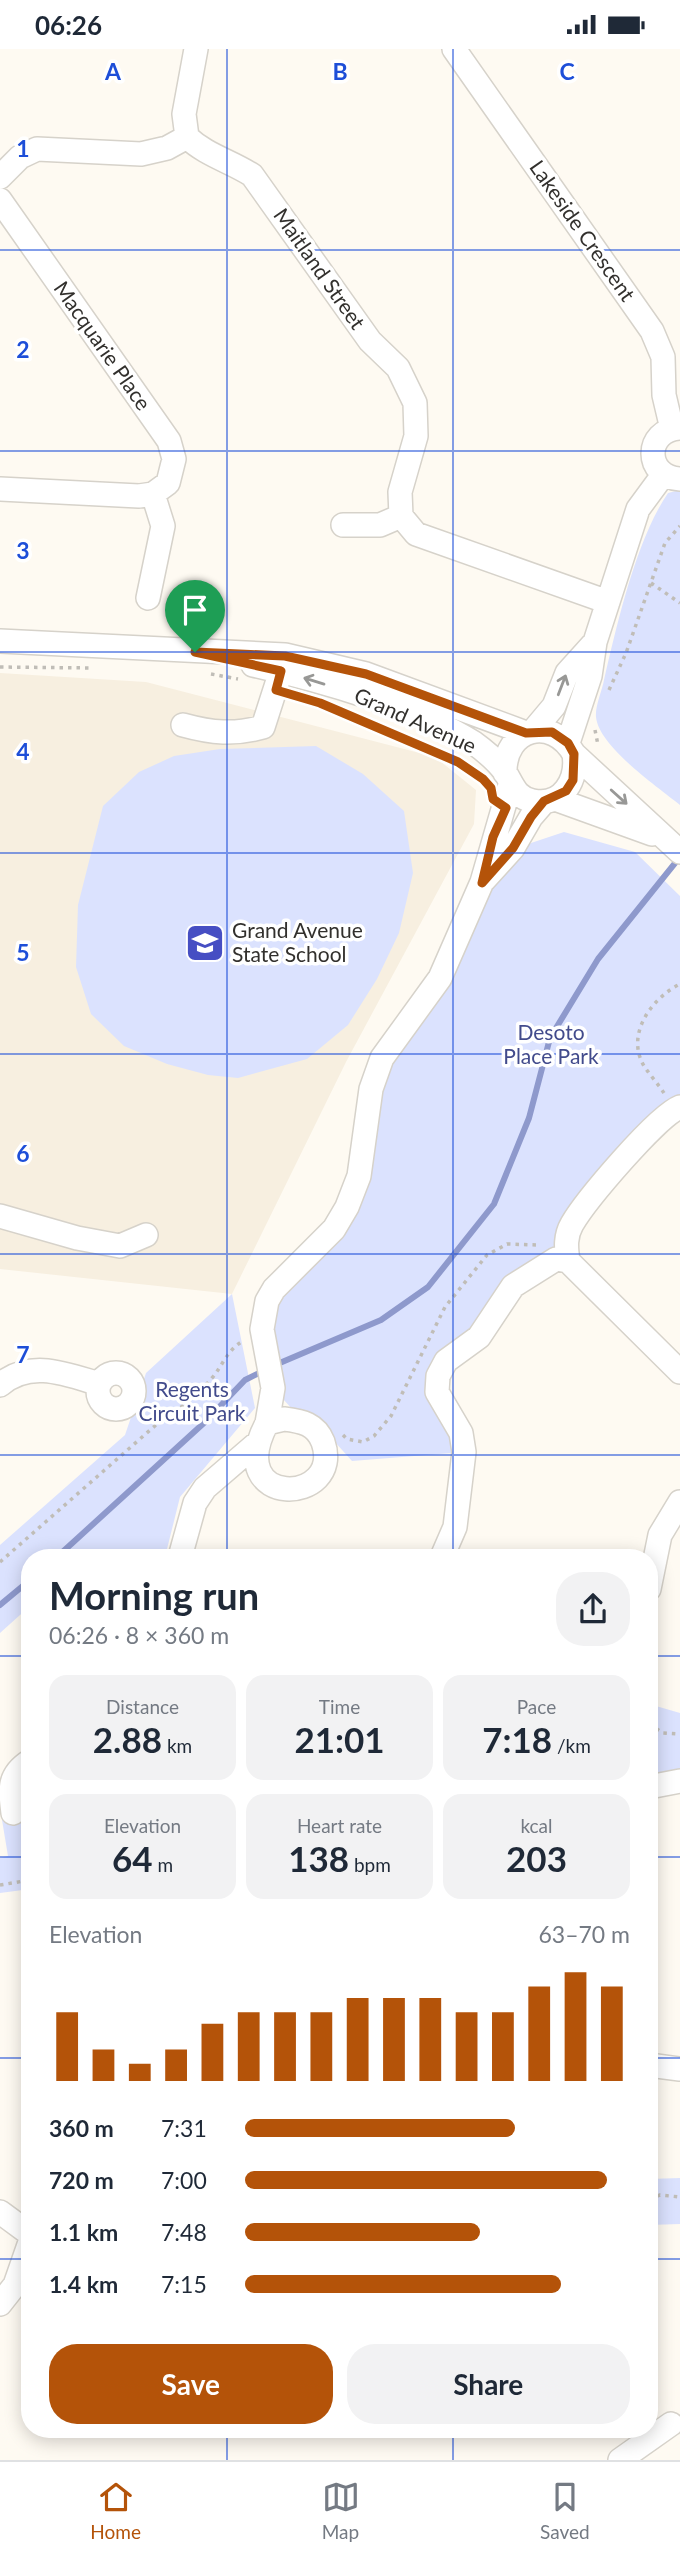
<!DOCTYPE html>
<html lang="en">
<head>
<meta charset="utf-8">
<style>
  body { margin:0; font-family:Lato,sans-serif; background:#f2f2f3; color:#1f2937; height:100vh; display:flex; flex-direction:column; font-size:26px; white-space:nowrap }
  * { box-sizing:border-box; margin:0 }
  p { font-size:23px; color:#747a83 }
  .icon { flex:none; width:38px; height:38px; fill:none; stroke:currentColor; stroke-width:2; stroke-linecap:round; stroke-linejoin:round }
  .map { position:relative; flex:1; overflow:hidden }
  .details { position:absolute; left:21px; top:1500px; width:637px; height:889px; display:flex; flex-direction:column; background:#fff; border-radius:28px; box-shadow:0 4px 18px #0003 }
  .details>* { flex:none }
  .pin { position:absolute; display:grid; place-items:center; width:60px; height:60px; color:#fff; margin:-72px -30px; border-radius:50% 50% 50% 0; rotate:-45deg; box-shadow:0 0 7px #0007 }
  .pin .icon { rotate:45deg }
  .round { display:grid; place-items:center; flex:none; width:74px; height:74px; border-radius:28px; background:#f2f2f3 }
  .headline { display:flex; align-items:center; justify-content:space-between; height:119px; padding:0 28px }
  h1 { font-size:38px; font-weight:700; line-height:52px }
  .stats { display:grid; grid-template-columns:repeat(3,1fr); gap:10px; height:119px; padding:7px 28px }
  .stats div { display:grid; align-content:center; border-radius:18px; background:#f2f2f3; text-align:center }
  .stats b { font-size:35px; font-weight:700 }
  .stats small { font-size:19px; font-weight:400 }
  .stats p { font-size:19px }
  .chart { height:196px; padding:14px 28px }
  .chart p { display:flex; justify-content:space-between }
  .chart svg { width:100%; height:126px; margin-top:7px; stroke:#b45309; stroke-width:6 }
  .action { display:flex; gap:14px; margin-top:auto; padding:14px 28px }
  .action a { flex:1; height:80px; border-radius:28px; background:#b45309; color:#fff; font-size:28px; font-weight:700; line-height:80px; text-align:center }
  .action a+a { background:#f2f2f3; color:#1f2937 }
  ul { padding:0 28px; list-style:none; font-size:23px }
  li { display:grid; grid-template-columns:112px 84px 1fr; align-items:center; height:52px }
  li i { height:18px; border-radius:9px; background:#b45309 }
  .status { display:flex; justify-content:space-between; align-items:center; height:49px; padding:0 35px; background:#fff; direction:ltr }
  .status svg { height:19px; fill:currentColor }
  .dock { display:flex; justify-content:space-around; align-items:center; height:98px; border-top:2px solid #e0e1e3; background:#fff; font-size:19px; color:#747a83 }
  .dock a { display:grid; justify-items:center; gap:4px }
  .dock .active { color:#b45309 }
  .map>svg:first-child { display:block }
  .built { fill:#f7efe0 }
  .green { fill:#dbe2fe }
  .lines { fill:none; stroke-linecap:round; stroke-linejoin:round }
  .stream { stroke:#8e99cc; stroke-width:6 }
  .minor-casing { stroke:#d6d2ca; stroke-width:26 }
  .path { stroke:#c0bdb7; stroke-width:3.5; stroke-dasharray:3.5 5; stroke-linecap:butt }
  .minor { stroke:#fff; stroke-width:23 }
  .oneway { stroke:#989896 }
  .route-casing { stroke:#fff; stroke-width:14 }
  .route { stroke:#b45309; stroke-width:9 }
  .grid { fill:none; stroke:#1d4ed8; stroke-width:2; stroke-opacity:0.55 }
  .labels { text-anchor:middle; stroke-width:7; stroke-linejoin:round; paint-order:stroke }
  .street-label { font-size:21px; fill:#32302d; stroke:#fff }
  .poi-label { font-size:21px; fill:#32302d; stroke:#fff; text-anchor:start }
  .park-label { font-size:21px; fill:#424b8c; stroke:#fff }
  .grid-label { font-size:23px; text-anchor:middle; font-weight:bold; fill:#1d4ed8; stroke:#fff; stroke-width:7; stroke-linejoin:round; paint-order:stroke }
</style>
</head>
<body>
<div class="status"><b>06:26</b><svg viewBox="0 0 49 12"><path d="M0 12V9h3v3zM5 12V6h3v6zM10 12V3h3v9zM15 12V0h3v12zM26 1h20v11H26zM47 4h2v5h-2z"/></svg></div>
<div class="map">
<svg width="680" height="2411" viewBox="0 0 680 2411">
  <rect width="100%" height="100%" fill="#fefaf2"/>
  <path class="built" d="M0,624L146,633L435,708L476,741L474,775L346,1013L232,1245L0,1220Z"/>
  <path class="green" d="M680,441V756C658,738 599,698 596,668C595,657 602,642 604,631C617,575 636,491 668,444Z
    M316,697L363,725L404,762L413,824L399,884L377,930L348,976L307,1010L238,1029L208,1026L167,1015L124,997L91,965L76,918L78,856L103,757L139,723L174,707L220,700Z
    M564,783L635,803L680,847V1058L555,1210L438,1326L464,1403L352,1412L325,1382L303,1372L273,1339L264,1295L274,1240L334,1180L371,1040L482,833L531,794Z
    M232,1245L255,1359L180,1448L165,1508H30V1557L0,1584V1496L125,1386L146,1324Z
    M649,1655L680,1664V1732L649,1738Z
    M28,1766L30,1840L0,1844V1809L8,1807L2,1771Z
    M680,2129V2175L649,2176V2130Z"/>
  <g class="lines">
    <path class="stream" d="M275,1316L381,1271L428,1238L494,1155L529,1069L550,989L598,910L680,808
      M57,1508L205,1373L245,1331L265,1321
      M0,1556L30,1531"/>
    <g class="minor-casing">
      <path id="minor" d="M196,0L184,65L187,88C206,106 230,112 252,126L370,292L398,319L415,354L416,387L400,443L401,467L416,485L608,553
        M454,0L652,282L663,308L664,346L672,380
        M0,128L20,108L37,100L141,105L167,99L187,88
        M0,151L169,392L174,410L168,434L153,445L139,447L0,440
        M680,379C644,381 644,428 680,430
        M343,476H380L401,467
        M148,549L163,477L153,445
        M0,592L285,606L366,625L526,684
        M253,616C317,630 419,659 474,694C485,702 497,712 505,723C513,736 516,749 533,752C563,758 578,730 574,705
        M183,676C212,684 234,686 263,678L281,622
        M533,682L554,657L567,624L595,593
        M568,694L590,627L595,593L638,460L663,426
        M505,724C504,679 552,666 574,705L680,803
        M555,750L652,785
        M484,831L513,799L531,768L544,753
        M680,1058C657,1067 586,1151 572,1175C565,1187 566,1199 568,1212L680,1323
        M0,1167L77,1189L120,1197L146,1186
        M98 1342a18 18 0 1 1 36 0a18 18 0 1 1-36 0Z
        M0,1336C30,1310 66,1325 99,1335
        M284,1370C302,1372 316,1375 323,1393C345,1456 221,1461 267,1374Z
        M267,1374L273,1339L262,1280L267,1252L274,1240L334,1180L347,1158L359,1127L371,1040L382,1009L440,929L482,833L510,736
        M180,1508L195,1454L205,1439L255,1396
        M442,1508L455,1478L464,1403L461,1384L437,1343L438,1327L446,1312L479,1288L513,1237L556,1210L568,1212
        M649,1540L660,1486L680,1453
        M649,1738L680,1732
        M13,1764C10,1740 8,1726 30,1712
        M649,2016L680,2020
        M0,2163L30,2185
        M0,2255L15,2236L30,2193
        M620,2411L671,2375"/>
    </g>
    <path class="path" d="M651,534L680,554
      M0,618L92,619
      M211,625L238,630
      M609,641L626,604L665,494L680,477
      M335,661L458,713L478,726
      M595,681L598,696
      M664,1044C658,1035 650,1026 644,1017C625,985 652,949 680,935
      M343,1386L347,1390L363,1393L374,1387L391,1367L445,1258L487,1206L507,1195L538,1196
      M0,1513L157,1375C177,1362 196,1348 212,1329C223,1316 227,1301 243,1292
      M649,1675L663,1684L680,1685
      M0,1836L30,1831
      M649,2150L660,2146L680,2148"/>
    <use href="#minor" class="minor"/>
  </g>
  <defs><path id="oneway-shaft" d="M-6 0H5M1.5-3L5.5 0L1.5 3" fill="none" stroke-width="1.6" stroke-linecap="round" stroke-linejoin="round" transform="scale(1.75)"/></defs>
  <g class="oneway">
    <use href="#oneway-shaft" transform="translate(314 632) rotate(-163)"/>
    <use href="#oneway-shaft" transform="translate(562 636) rotate(-69)"/>
    <use href="#oneway-shaft" transform="translate(619 748) rotate(42)"/>
  </g>
  <g class="lines">
    <g class="route-casing">
      <path id="route" d="M195,603L285,607L366,625L526,684L552,683L568,694L574,705L573,731L566,742L544,752L531,768L513,799L482,834L493,788L506,759L493,750L491,739L483,730L458,713L320,654L276,641L281,622Z"/>
    </g>
    <use href="#route" class="route"/>
  </g>
  <path class="grid" d="M227,0V1508M453,0V1508M0,201H680M0,402H680M0,603H680M0,804H680M0,1005H680M0,1205H680M0,1406H680M0,1607H30M649,1607H680M0,1808H30M649,1808H680M0,2009H30M649,2009H680M0,2210H30M649,2210H680M227,2380V2411M453,2380V2411"/>
  <defs>
    <g id="school-square" transform="scale(2.0125)"><rect x="-9" y="-9" width="18" height="18" rx="4" fill="#464ec3" stroke="#fff"/><path d="M0-5L7-2L0 1L-7-2ZM-4 1L0 2.5L4 1V4Q0 6-4 4Z" fill="#fff"/></g>
  </defs>
  <g fill-rule="evenodd">
    <use href="#school-square" x="205" y="894"/>
  </g>
  <g class="labels">
    <g class="street-label">
      <text transform="translate(582 182) rotate(55)" y="7">Lakeside Crescent</text>
      <text transform="translate(319 220) rotate(55)" y="7">Maitland Street</text>
      <text transform="translate(102 297) rotate(55)" y="7">Macquarie Place</text>
      <text transform="translate(415 672) rotate(24)" y="7">Grand Avenue</text>
    </g>
    <g class="poi-label">
      <text x="232" y="889">Grand Avenue<tspan x="232" dy="24">State School</tspan></text>
    </g>
    <g class="park-label">
      <text x="551" y="991">Desoto<tspan x="551" dy="24">Place Park</tspan></text>
      <text x="192" y="1348">Regents<tspan x="192" dy="24">Circuit Park</tspan></text>
    </g>
  </g>
  <g class="grid-label">
    <text x="113" y="31">A</text>
    <text x="340" y="31">B</text>
    <text x="567" y="31">C</text>
    <text x="23" y="108">1</text>
    <text x="23" y="309">2</text>
    <text x="23" y="510">3</text>
    <text x="23" y="711">4</text>
    <text x="23" y="912">5</text>
    <text x="23" y="1113">6</text>
    <text x="23" y="1314">7</text>
  </g>
</svg>
<div class="pin" style="left:195px;top:603px;background:#1e9e55"><svg class="icon" aria-label="arrive" viewBox="0 0 24 24"><path d="M6 21V4h12l-3 4 3 4H6"/></svg></div>
<section class="details">
<div class="headline"><div><h1>Morning run</h1><p>06:26 · 8 × 360 m</p></div><a class="round"><svg class="icon" aria-label="share" viewBox="0 0 24 24"><path d="M12 15V3M7 8l5-5 5 5M5 13v7h14v-7"/></svg></a></div>
<div class="stats">
<div><p>Distance</p><b>2.88<small> km</small></b></div>
<div><p>Time</p><b>21:01</b></div>
<div><p>Pace</p><b>7:18<small> /km</small></b></div>
</div>
<div class="stats">
<div><p>Elevation</p><b>64<small> m</small></b></div>
<div><p>Heart rate</p><b>138<small> bpm</small></b></div>
<div><p>kcal</p><b>203</b></div>
</div>
<div class="chart"><p><span>Elevation</span>63–70 m</p>
<svg viewBox="0 0 160 44" preserveAspectRatio="none"><path d="M5 44V20M15 44V33M25 44V38M35 44V33M45 44V24M55 44V20M65 44V20M75 44V20M85 44V15M95 44V15M105 44V15M115 44V20M125 44V20M135 44V11M145 44V6M155 44V11"/></svg>
</div>
<ul>
<li><b>360 m</b>7:31<i style="width:70%"></i></li>
<li><b>720 m</b>7:00<i style="width:94%"></i></li>
<li><b>1.1 km</b>7:48<i style="width:61%"></i></li>
<li><b>1.4 km</b>7:15<i style="width:82%"></i></li>
</ul>
<div class="action"><a>Save</a><a>Share</a></div>
</section>
</div>
<nav class="dock">
<a class="active"><svg class="icon" aria-label="home" viewBox="0 0 24 24"><path d="M3 11l9-7 9 7M6 9v11h12V9"/></svg>Home</a>
<a><svg class="icon" aria-label="map" viewBox="0 0 24 24"><path d="M3 6l6-2 6 2 6-2v14l-6 2-6-2-6 2zM9 4v14M15 6v14"/></svg>Map</a>
<a><svg class="icon" aria-label="saved" viewBox="0 0 24 24"><path d="M7 4h10v16l-5-4-5 4z"/></svg>Saved</a>
</nav>
</body>
</html>
